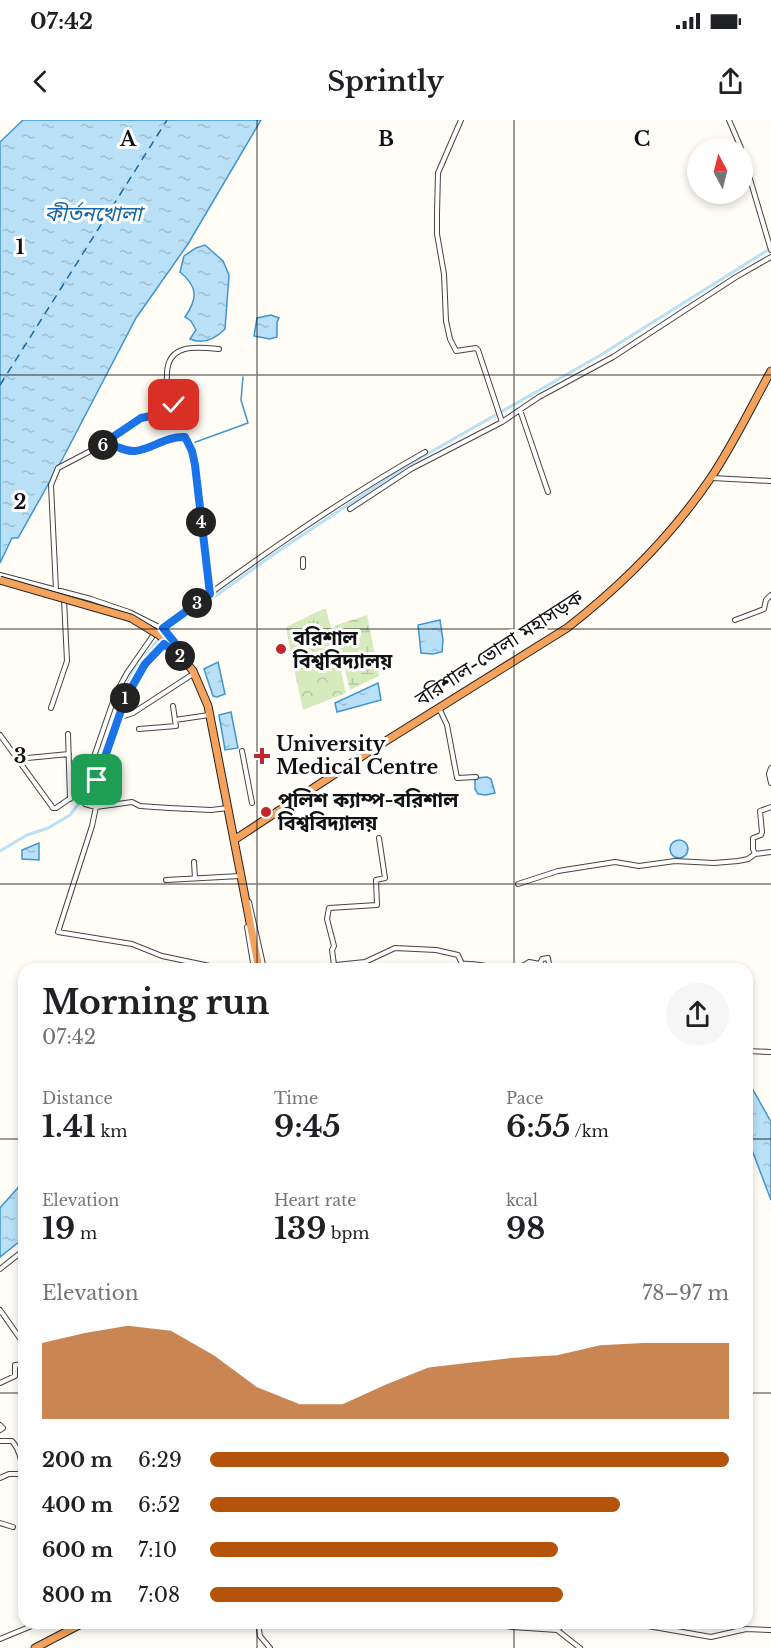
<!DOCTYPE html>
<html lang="en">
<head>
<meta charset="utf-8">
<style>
  body { margin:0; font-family:"Libre Baskerville","Noto Sans Bengali",serif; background:#f6f6f6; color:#202124; height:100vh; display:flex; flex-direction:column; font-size:22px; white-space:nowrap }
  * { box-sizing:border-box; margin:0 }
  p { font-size:20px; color:#757577 }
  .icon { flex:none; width:33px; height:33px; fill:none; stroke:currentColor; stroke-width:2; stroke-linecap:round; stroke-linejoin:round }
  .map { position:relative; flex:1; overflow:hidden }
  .drawer { position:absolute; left:18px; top:843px; width:735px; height:666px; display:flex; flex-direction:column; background:#fff; border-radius:18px; box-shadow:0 3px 9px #0003 }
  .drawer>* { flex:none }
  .needle { width:39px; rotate:353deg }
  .controls { position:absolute; left:687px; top:18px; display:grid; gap:12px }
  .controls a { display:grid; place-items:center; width:66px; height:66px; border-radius:50%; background:#fff; box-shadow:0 3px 9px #0003; font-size:30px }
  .pin { position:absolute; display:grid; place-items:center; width:51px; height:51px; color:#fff; margin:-26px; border-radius:12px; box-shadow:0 3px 9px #0006 }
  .km { position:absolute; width:30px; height:30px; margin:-15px; border-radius:50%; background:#222; color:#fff; font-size:16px; line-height:30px; text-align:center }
  .round { display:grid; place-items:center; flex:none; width:63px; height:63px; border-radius:32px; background:#f6f6f6 }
  .overview { display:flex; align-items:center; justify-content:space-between; height:102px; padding:0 24px }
  h1 { font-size:33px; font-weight:700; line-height:45px }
  .stats { display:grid; grid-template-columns:repeat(3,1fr); gap:9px; height:102px; padding:6px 24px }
  .stats div { display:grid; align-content:center }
  .stats b { font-size:30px; font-weight:700 }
  .stats small { font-size:16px; font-weight:400 }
  .stats p { font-size:16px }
  .chart { height:168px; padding:12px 24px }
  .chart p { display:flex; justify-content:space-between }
  .chart svg { width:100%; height:108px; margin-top:6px; fill:#b45309; opacity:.7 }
  ul { padding:0 24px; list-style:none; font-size:20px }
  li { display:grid; grid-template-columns:96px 72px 1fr; align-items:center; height:45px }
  li i { height:15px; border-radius:8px; background:#b45309 }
  .status { display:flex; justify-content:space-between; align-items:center; height:42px; padding:0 30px; background:#fff; direction:ltr }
  .status svg { height:16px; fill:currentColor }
  header { display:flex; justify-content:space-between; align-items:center; height:78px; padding:0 24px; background:#fff; font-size:27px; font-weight:700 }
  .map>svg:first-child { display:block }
  .grass { fill:url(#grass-tufts) }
  .wetland { fill:url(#wetland-marsh) }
  .park { fill:url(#park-crowns) }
  .water { fill:url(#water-ripples); stroke:#3f96cf; stroke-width:1.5 }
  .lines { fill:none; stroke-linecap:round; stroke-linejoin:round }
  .stream { stroke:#3f96cf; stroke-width:1.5 }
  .canal { stroke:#b9e0f7; stroke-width:3 }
  .ferry { stroke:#1768a6; stroke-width:1.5; stroke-dasharray:8 6; stroke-linecap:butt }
  .minor-casing { stroke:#444; stroke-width:6 }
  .highway-casing { stroke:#222; stroke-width:9 }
  .minor { stroke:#fff; stroke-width:4 }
  .highway { stroke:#f5a25d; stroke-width:7 }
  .highway-bridge-casing { stroke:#222; stroke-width:9; stroke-linecap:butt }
  .highway-bridge { stroke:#f5a25d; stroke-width:7 }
  .route-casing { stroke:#fff; stroke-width:12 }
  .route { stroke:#1a73e8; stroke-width:8 }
  .grid { fill:none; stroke:#111; stroke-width:1.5; stroke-opacity:0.55 }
  .poi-dot { fill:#c4262e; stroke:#fff; stroke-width:2 }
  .labels { text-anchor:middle; stroke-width:6; stroke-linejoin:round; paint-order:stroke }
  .poi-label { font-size:20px; font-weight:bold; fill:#111; stroke:#fff; text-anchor:start }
  .street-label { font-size:20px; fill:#111; stroke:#fff }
  .water-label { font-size:21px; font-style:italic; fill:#1768a6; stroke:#fff }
  .grid-label { font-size:20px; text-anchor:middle; font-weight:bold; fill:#111; stroke:#fff; stroke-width:6; stroke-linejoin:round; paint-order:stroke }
</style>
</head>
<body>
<div class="status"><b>07:42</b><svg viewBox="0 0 49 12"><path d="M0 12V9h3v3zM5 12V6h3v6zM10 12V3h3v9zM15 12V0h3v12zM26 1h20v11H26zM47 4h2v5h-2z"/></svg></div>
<header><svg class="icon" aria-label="back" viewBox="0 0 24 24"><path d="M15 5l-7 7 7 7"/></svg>Sprintly<svg class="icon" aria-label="share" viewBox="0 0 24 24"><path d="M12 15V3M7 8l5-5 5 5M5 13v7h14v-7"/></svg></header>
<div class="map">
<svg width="771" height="1528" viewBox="0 0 771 1528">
  <defs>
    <pattern id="grass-tufts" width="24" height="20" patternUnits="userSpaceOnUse" patternTransform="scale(1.5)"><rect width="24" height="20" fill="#d5ebbd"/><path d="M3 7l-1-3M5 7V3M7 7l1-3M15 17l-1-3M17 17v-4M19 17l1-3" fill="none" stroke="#b6c8a1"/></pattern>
    <pattern id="wetland-marsh" width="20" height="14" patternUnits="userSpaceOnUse" patternTransform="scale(1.5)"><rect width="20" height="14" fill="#d5ebbd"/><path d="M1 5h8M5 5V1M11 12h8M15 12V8" fill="none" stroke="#b6c8a1"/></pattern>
    <pattern id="park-crowns" width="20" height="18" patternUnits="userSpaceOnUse" patternTransform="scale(1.5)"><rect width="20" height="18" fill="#d5ebbd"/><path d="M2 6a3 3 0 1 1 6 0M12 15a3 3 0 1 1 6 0" fill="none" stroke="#b6c8a1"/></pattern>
    <pattern id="water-ripples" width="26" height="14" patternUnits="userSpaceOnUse" patternTransform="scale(1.5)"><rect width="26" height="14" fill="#b9e0f7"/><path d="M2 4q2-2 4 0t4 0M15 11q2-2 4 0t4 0" fill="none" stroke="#9ebfd3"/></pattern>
  </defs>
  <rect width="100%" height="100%" fill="#fffdf5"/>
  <path class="grass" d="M323,489H326L335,523L292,539L286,507Z"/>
  <path class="wetland" d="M367,495L379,556L350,570L334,506Z"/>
  <path class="park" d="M335,523L346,573L303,590L292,539Z"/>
  <path class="water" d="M23,0H261L188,124L136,198L63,338L18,418H12L0,443V22Z
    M205,125L223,141L229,155L225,209C215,219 204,225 190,219L196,210L191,201L185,197C198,178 198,167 180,152L184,136L196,128Z
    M271,195L279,198L277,202V217L270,219L254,216L257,198Z
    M440,500L443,520L442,532L433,534L421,533L418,505Z
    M218,542L225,574L217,577L213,576L204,549Z
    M378,563L381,580L337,592L335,583Z
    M231,592L238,628L225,630L219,595Z
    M487,657L491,659L495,673L486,675L478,674L475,669V658Z
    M670 729a9 9 0 1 1 18 0a9 9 0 1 1-18 0Z
    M39,723V740L22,739V730Z
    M747,959L771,1002V1080L747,1017Z
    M24,1061V1118L0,1137V1088Z"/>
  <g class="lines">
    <path class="stream" d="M193,323L248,303L241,280L243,257"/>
    <path class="canal" d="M0,731L27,715L48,708L70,695L86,674L132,553L159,519L168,510L277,432L408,345L599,236L771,128"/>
    <path class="ferry" d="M0,265L167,0"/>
    <g class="minor-casing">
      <path id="minor" d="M461,0L438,53L437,93V114L444,154L446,201L450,219L456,231L476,228L478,230L502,302
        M729,0L741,28
        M742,32L771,130
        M520,290L548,372
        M101,325L141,298L166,293L174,286C172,280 168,274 167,268C166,264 167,258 167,253C168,223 197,227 219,229
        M712,358L771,361
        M350,389L411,349L502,302L539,277L613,237L736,157L771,137
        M303,447V439
        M0,455L91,479L129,492L165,510L182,533
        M56,470L51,365L58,348L98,327L109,323L136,331L163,320L183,316L192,331L195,345L210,474
        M735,500L764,489L766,480L771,475
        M163,508C248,445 333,384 425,332
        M168,526L164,524L145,544L125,579L101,651L85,684L96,687L132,682L140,686L169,688L211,690L228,688
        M173,586L175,600
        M51,588L67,541L64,479
        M439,588L447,605L457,658L476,657
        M118,598L133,593L193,554
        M139,609L176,606L175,600L209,595
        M68,614L70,679
        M0,615L53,688H56L75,675L89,651L116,573L127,553L159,507
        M242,631L252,683
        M17,639L69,634
        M771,648L769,654L771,663
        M96,687L92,706L58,812L132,824L162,836L224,849
        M771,687L760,691L762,712L761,715L753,718V729L755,734L771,732
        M194,742L195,758
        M166,760L240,756
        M518,764L558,751L615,742L639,746L675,741L714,743L738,741L748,739L755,734
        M249,782L264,849
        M247,807L254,849
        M334,845L332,830L334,826L327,799L329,788L377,785L376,760L385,758L379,718
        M303,849H312
        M333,849L336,845L365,842L395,828L436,830L458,835L462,844C482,842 511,856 529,842L540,844L542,839L548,838L550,849
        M747,931L771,932
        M0,1149L24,1130
        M0,1190L24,1224
        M0,1263L15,1256V1245L24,1244
        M0,1305L3,1308L0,1310
        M0,1321H12C22,1333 21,1343 23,1357
        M0,1358L9,1354H19L22,1356
        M0,1403L13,1407
        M53,1503L78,1505
        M258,1503L260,1516L270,1528
        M492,1503L512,1507L557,1510L580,1528
        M631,1503L711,1517L746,1509L771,1510
        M557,1510L565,1503
        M0,1519L39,1503"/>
    </g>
    <g class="highway-casing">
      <path id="highway" d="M176,530L193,551L208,586L259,849
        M234,720L373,629L567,508C621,466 671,416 710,359C733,325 751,287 771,251
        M35,1528L83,1503"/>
    </g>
    <use href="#minor" class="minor"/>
    <use href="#highway" class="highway"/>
    <g class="highway-bridge-casing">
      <path id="highway-bridge" d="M0,460L131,498L159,515L176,530"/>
    </g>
    <use href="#highway-bridge" class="highway-bridge"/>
  </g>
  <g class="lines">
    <g class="route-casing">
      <path id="route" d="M97,660L125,579L145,544L164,524L185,540L179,528L163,508L210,474L195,345L192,331L185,317C166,316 150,330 135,331C119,332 118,321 98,327L141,298L166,293L174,285"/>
    </g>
    <use href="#route" class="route"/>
  </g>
  <path class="grid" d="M257,0V849M514,0V849M0,255H771M0,509H771M0,764H771M0,1019H24M747,1019H771M0,1273H24M747,1273H771M257,1503V1528M514,1503V1528"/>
  <g class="poi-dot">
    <circle cx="281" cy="529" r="6"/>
    <path d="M259 627h6v6h6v6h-6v6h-6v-6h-6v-6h6z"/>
    <circle cx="266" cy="692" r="6"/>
  </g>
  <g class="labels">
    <g class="poi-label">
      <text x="293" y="525">বরিশাল<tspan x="293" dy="23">বিশ্ববিদ্যালয়</tspan></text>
      <text x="276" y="631">University<tspan x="276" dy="23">Medical Centre</tspan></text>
      <text x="278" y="687">পুলিশ ক্যাম্প-বরিশাল<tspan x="278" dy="23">বিশ্ববিদ্যালয়</tspan></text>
    </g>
    <g class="street-label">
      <text transform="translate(499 528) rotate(-33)" y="7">বরিশাল-ভোলা মহাসড়ক</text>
    </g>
    <g class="water-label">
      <text x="93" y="101">কীর্তনখোলা</text>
    </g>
  </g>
  <g class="grid-label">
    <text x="128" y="26">A</text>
    <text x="386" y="26">B</text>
    <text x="642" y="26">C</text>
    <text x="20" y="134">1</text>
    <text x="20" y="389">2</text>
    <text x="20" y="643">3</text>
  </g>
</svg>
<div class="controls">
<a><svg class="needle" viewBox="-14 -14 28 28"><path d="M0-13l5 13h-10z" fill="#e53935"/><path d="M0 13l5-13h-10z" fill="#757577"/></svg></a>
</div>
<div class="pin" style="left:97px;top:660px;background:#1e9e55"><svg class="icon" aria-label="arrive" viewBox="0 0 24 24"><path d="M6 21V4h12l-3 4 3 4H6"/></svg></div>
<div class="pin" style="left:174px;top:285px;background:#d93025"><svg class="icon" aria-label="check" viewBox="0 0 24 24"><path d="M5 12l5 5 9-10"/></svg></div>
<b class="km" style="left:125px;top:578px">1</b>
<b class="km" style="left:180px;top:536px">2</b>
<b class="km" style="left:197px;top:483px">3</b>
<b class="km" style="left:201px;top:402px">4</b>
<b class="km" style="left:103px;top:325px">6</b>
<section class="drawer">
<div class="overview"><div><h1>Morning run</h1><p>07:42</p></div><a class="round"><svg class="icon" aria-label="share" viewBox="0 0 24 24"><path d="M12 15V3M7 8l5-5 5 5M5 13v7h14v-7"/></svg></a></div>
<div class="stats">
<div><p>Distance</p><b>1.41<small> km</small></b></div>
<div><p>Time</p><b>9:45</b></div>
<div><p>Pace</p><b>6:55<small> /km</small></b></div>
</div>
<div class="stats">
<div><p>Elevation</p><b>19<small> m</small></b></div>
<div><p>Heart rate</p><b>139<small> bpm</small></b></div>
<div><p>kcal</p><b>98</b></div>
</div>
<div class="chart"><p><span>Elevation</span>78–97 m</p>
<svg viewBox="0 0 160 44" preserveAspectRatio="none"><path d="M0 44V13L10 9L20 6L30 8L40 18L50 31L60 38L70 38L80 30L90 23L100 21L110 19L120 18L130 14L140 13L150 13L160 13V44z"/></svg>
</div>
<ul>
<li><b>200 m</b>6:29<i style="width:100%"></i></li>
<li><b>400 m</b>6:52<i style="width:79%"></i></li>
<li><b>600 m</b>7:10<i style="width:67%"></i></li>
<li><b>800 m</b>7:08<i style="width:68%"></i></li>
</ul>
</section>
</div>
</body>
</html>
